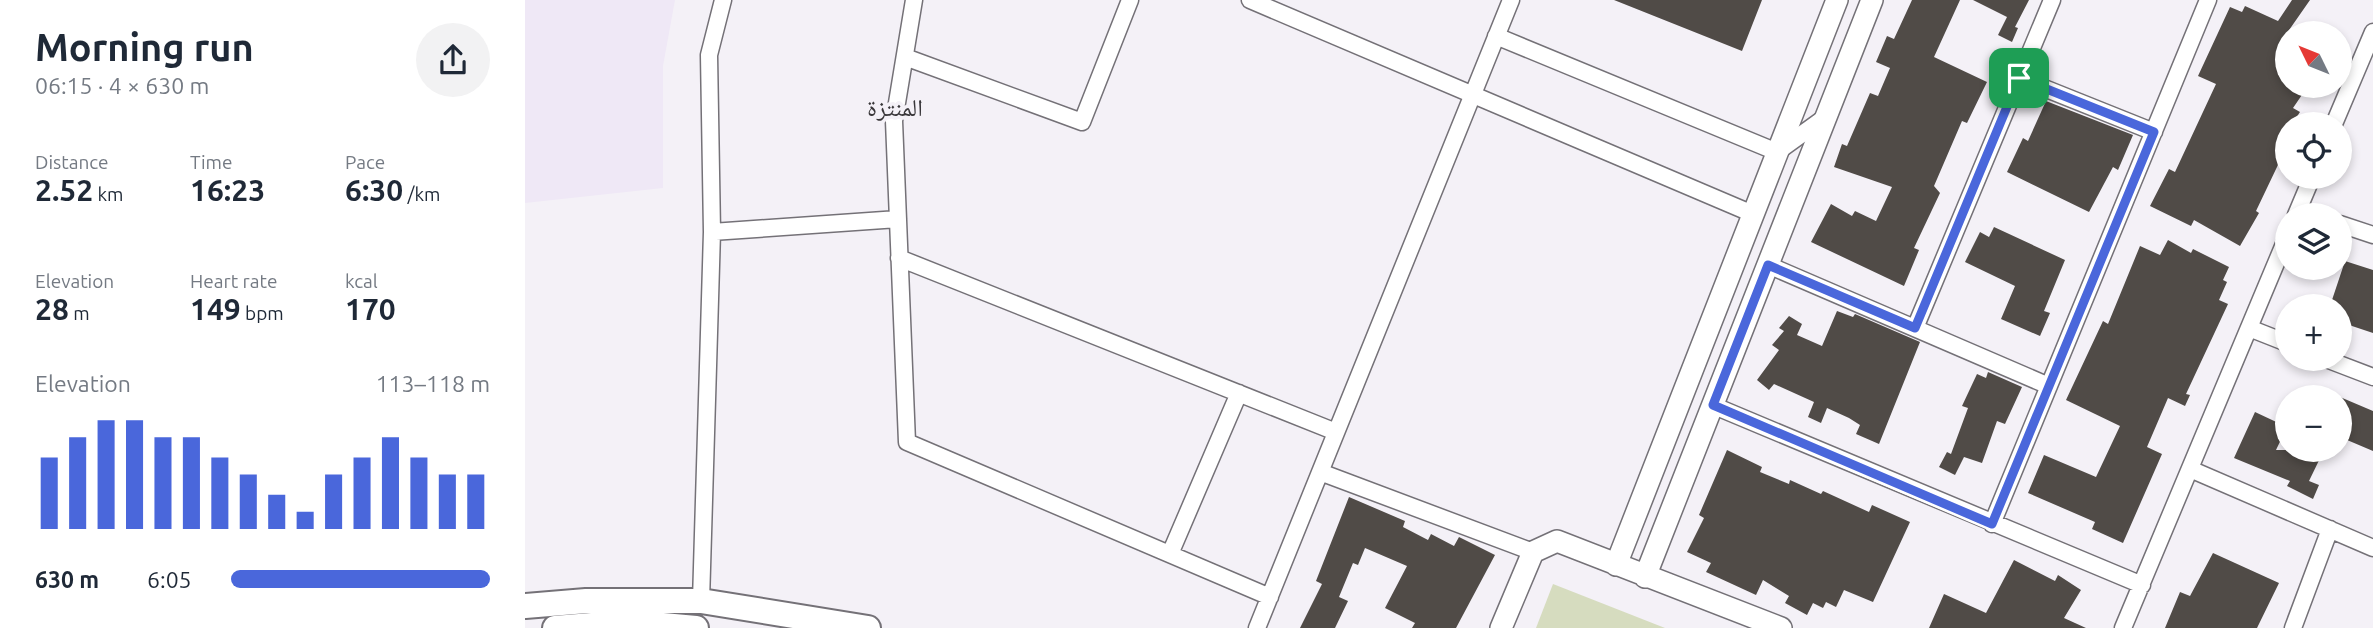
<!DOCTYPE html>
<html lang="en">
<head>
<meta charset="utf-8">
<style>
  body { margin:0; font-family:Ubuntu,"Noto Naskh Arabic",sans-serif; background:#f2f2f3; color:#1f2937; height:100vh; display:flex; flex-direction:column; font-size:26px; white-space:nowrap }
  * { box-sizing:border-box; margin:0 }
  p { font-size:23px; color:#747a83 }
  .icon { flex:none; width:38px; height:38px; fill:none; stroke:currentColor; stroke-width:2; stroke-linecap:round; stroke-linejoin:round }
  .map { position:relative; flex:1; overflow:hidden }
  .sheet { display:flex; flex-direction:column; background:#fff; width:525px }
  .sheet>* { flex:none }
  .needle { width:46px; rotate:313deg }
  .fabs { position:absolute; left:1750px; top:21px; display:grid; gap:14px }
  .fabs a { display:grid; place-items:center; width:77px; height:77px; border-radius:50%; background:#fff; box-shadow:0 4px 10px #0003; font-size:35px }
  .pin { position:absolute; display:grid; place-items:center; width:60px; height:60px; color:#fff; margin:-30px; border-radius:14px; box-shadow:0 4px 10px #0006 }
  .round { display:grid; place-items:center; flex:none; width:74px; height:74px; border-radius:37px; background:#f2f2f3 }
  .summary { display:flex; align-items:center; justify-content:space-between; height:119px; padding:0 35px }
  h1 { font-size:38px; font-weight:700; line-height:52px }
  .figures { display:grid; grid-template-columns:repeat(3,1fr); gap:10px; height:119px; padding:7px 35px }
  .figures div { display:grid; align-content:center }
  .figures b { font-size:30px; font-weight:700 }
  .figures small { font-size:19px; font-weight:400 }
  .figures p { font-size:19px }
  .chart { height:196px; padding:14px 35px }
  .chart p { display:flex; justify-content:space-between }
  .chart svg { width:100%; height:126px; margin-top:7px; stroke:#4a67db; stroke-width:6 }
  ul { padding:0 35px; list-style:none; font-size:23px }
  li { display:grid; grid-template-columns:112px 84px 1fr; align-items:center; height:52px }
  li i { height:18px; border-radius:9px; background:#4a67db }
  main { display:flex; flex:1; min-height:0 }
  .map>svg:first-child { display:block }
  .built { fill:#efe8f6 }
  .green { fill:#d6dcbf }
  .building { fill:#504b47 }
  .lines { fill:none; stroke-linecap:round; stroke-linejoin:round }
  .street-casing { stroke:#747177; stroke-width:19 }
  .secondary-casing { stroke:#747177; stroke-width:24 }
  .primary-casing { stroke:#747177; stroke-width:28 }
  .street { stroke:#fff; stroke-width:16 }
  .secondary { stroke:#fff; stroke-width:21 }
  .primary { stroke:#fff; stroke-width:24 }
  .route-casing { stroke:#fff; stroke-width:14 }
  .route { stroke:#4a67db; stroke-width:9 }
  .labels { text-anchor:middle; stroke-width:7; stroke-linejoin:round; paint-order:stroke }
  .neighbourhood-label { font-size:24px; fill:#383639; stroke:#f4f1f7 }
</style>
</head>
<body>
<main>
<section class="sheet">
<div class="summary"><div><h1>Morning run</h1><p>06:15 · 4 × 630 m</p></div><a class="round"><svg class="icon" aria-label="share" viewBox="0 0 24 24"><path d="M12 15V3M7 8l5-5 5 5M5 13v7h14v-7"/></svg></a></div>
<div class="figures">
<div><p>Distance</p><b>2.52<small> km</small></b></div>
<div><p>Time</p><b>16:23</b></div>
<div><p>Pace</p><b>6:30<small> /km</small></b></div>
</div>
<div class="figures">
<div><p>Elevation</p><b>28<small> m</small></b></div>
<div><p>Heart rate</p><b>149<small> bpm</small></b></div>
<div><p>kcal</p><b>170</b></div>
</div>
<div class="chart"><p><span>Elevation</span>113–118 m</p>
<svg viewBox="0 0 160 44" preserveAspectRatio="none"><path d="M5 44V19M15 44V12M25 44V6M35 44V6M45 44V12M55 44V12M65 44V19M75 44V25M85 44V32M95 44V38M105 44V25M115 44V19M125 44V12M135 44V19M145 44V25M155 44V25"/></svg>
</div>
<ul>
<li><b>630 m</b>6:05<i style="width:100%"></i></li>
</ul>
</section>
<div class="map">
<svg width="1848" height="628" viewBox="0 0 1848 628">
  <rect width="100%" height="100%" fill="#f4f1f7"/>
  <path class="built" d="M0,0H150L138,66V188L0,203Z"/>
  <path class="green" d="M1028,584L1140,628H1011Z"/>
  <path class="building" d="M1089,0H1237L1217,51Z
    M1387,0H1435L1409,57L1462,82L1442,123L1437,121L1409,186L1415,193L1389,248L1394,250L1379,286L1286,242L1306,204L1327,216L1330,211L1351,221L1367,187L1309,167L1317,144L1322,146L1345,93L1353,96L1365,68L1351,62L1362,36L1369,39Z
    M1448,0H1504L1490,27L1493,28L1487,42L1473,35L1482,17Z
    M1767,0H1785L1762,33V86H1783L1768,108L1775,112L1767,124H1762V146L1731,211L1734,213L1715,246L1669,220L1666,226L1625,206L1644,169L1650,172L1691,84L1673,76L1705,7L1717,12L1720,6L1753,21Z
    M1521,101L1608,135L1593,170L1588,167L1564,212L1482,172L1498,138L1503,141Z
    M1469,227L1540,260L1519,311L1525,313L1515,336L1476,319L1490,286L1440,262L1455,232L1464,237Z
    M1643,240L1666,253L1668,249L1704,267L1698,280L1702,282L1694,300L1703,304L1661,394L1665,395L1660,406L1643,398L1622,447L1637,454L1598,543L1567,529L1570,522L1503,493L1519,455L1571,477L1595,426L1541,400L1578,321L1583,324L1615,246L1635,255Z
    M1820,261L1848,270V333L1815,322V306H1805Z
    M1312,311L1328,317L1330,314L1395,342L1354,444L1331,434L1335,425L1324,418L1302,408L1296,423L1283,417L1289,402L1249,384L1244,390L1232,380L1254,350L1247,345L1259,331L1254,328L1264,316L1277,324L1272,335L1297,346Z
    M1463,372L1497,387L1480,424L1472,421L1457,463L1439,457L1430,475L1414,467L1422,452L1426,454L1443,408L1437,406L1452,374L1461,378Z
    M1815,397L1848,411V451L1815,437Z
    M1730,412L1762,427L1751,450H1799L1784,481L1794,485L1788,499L1762,486L1765,481L1709,458Z
    M1202,450L1237,467L1235,472L1264,484L1265,480L1296,494L1298,491L1344,512L1347,505L1385,522L1348,602L1319,590L1311,607L1301,602L1298,608L1288,603L1282,615L1260,603L1264,596L1238,580L1231,595L1181,572L1186,563L1162,552L1179,518L1174,515Z
    M824,497L880,521L878,527L903,540L906,534L929,546L934,537L970,555L931,628H887L890,623L860,608L882,566L840,548L833,565L828,563L814,597L823,601L810,628H775L797,584L791,581Z
    M1688,553L1754,583L1732,628H1640L1655,592L1665,596Z
    M1489,560L1530,581L1533,575L1556,590L1539,618L1561,628H1404L1419,594L1461,613Z"/>
  <g class="lines">
    <g class="street-casing">
      <path id="street" d="M389,0L369,121L382,442L745,597
        M725,0L1228,214
        M971,36L1252,152L1302,116
        M380,57L557,122L605,0
        M1494,78L1629,132
        M1809,124L1848,32
        M1771,215L1787,177
        M1815,224L1848,235
        M187,232L373,219
        M374,258L811,432
        M1243,265L1524,386
        M1390,328L1527,0
        M1724,328L1762,343
        M1801,359L1848,377
        M1187,405L1617,585
        M1665,469L1848,548
        M795,472L1008,552
        M1467,524L1683,0
        M645,554L714,393
        M176,601L187,232L184,55L198,0
        M732,628L986,0
        M1598,628L1762,237
        M1768,628L1805,529"/>
    </g>
    <g class="secondary-casing">
      <path id="secondary" d="M1091,565L1312,0
        M1120,577L1347,0
        M976,628L1008,552L1032,541L1256,628"/>
    </g>
    <g class="primary-casing">
      <path id="primary" d="M0,606L61,601H176L343,628
        M30,628L104,622L171,628"/>
    </g>
    <use href="#street" class="street"/>
    <use href="#secondary" class="secondary"/>
    <use href="#primary" class="primary"/>
  </g>
  <g class="lines">
    <g class="route-casing">
      <path id="route" d="M1494,78L1629,132L1467,524L1188,405L1243,265L1390,328Z"/>
    </g>
    <use href="#route" class="route"/>
  </g>
  <g class="labels">
    <g class="neighbourhood-label">
      <text x="370" y="116">المنتزة</text>
    </g>
  </g>
</svg>
<div class="fabs">
<a><svg class="needle" viewBox="-14 -14 28 28"><path d="M0-13l5 13h-10z" fill="#e53935"/><path d="M0 13l5-13h-10z" fill="#747a83"/></svg></a>
<a><svg class="icon" aria-label="locate" viewBox="0 0 24 24"><circle cx="12" cy="12" r="6"/><path d="M12 2v4M12 18v4M2 12h4M18 12h4"/></svg></a>
<a><svg class="icon" aria-label="layers" viewBox="0 0 24 24"><path d="M12 4l9 5-9 5-9-5zM3 14l9 5 9-5"/></svg></a>
<a>+</a>
<a>−</a>
</div>
<div class="pin" style="left:1494px;top:78px;background:#1e9e55"><svg class="icon" aria-label="arrive" viewBox="0 0 24 24"><path d="M6 21V4h12l-3 4 3 4H6"/></svg></div>
</div>
</main>
</body>
</html>
